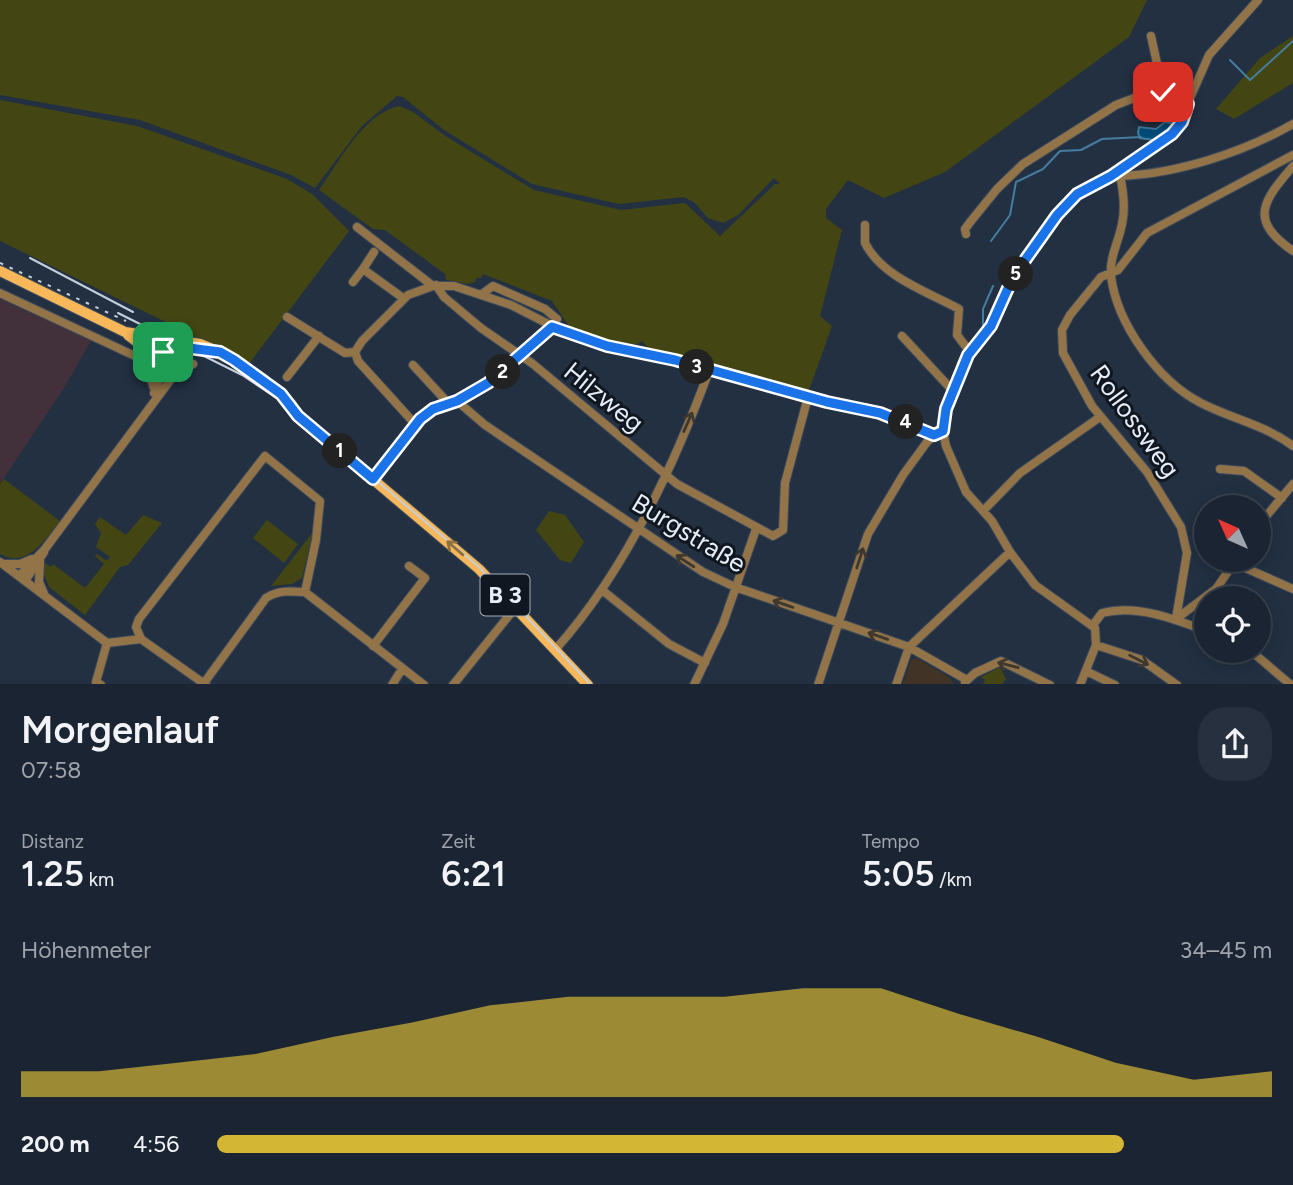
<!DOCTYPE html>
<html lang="de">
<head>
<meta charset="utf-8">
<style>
  body { margin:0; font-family:Figtree,sans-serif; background:#27303e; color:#f1f3f6; height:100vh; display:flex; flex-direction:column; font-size:26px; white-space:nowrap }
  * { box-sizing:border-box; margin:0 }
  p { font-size:23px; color:#9fa4ac }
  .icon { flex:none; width:38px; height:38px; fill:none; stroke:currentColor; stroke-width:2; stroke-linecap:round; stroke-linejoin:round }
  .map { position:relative; height:684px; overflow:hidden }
  .details { display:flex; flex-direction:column; background:#1a2432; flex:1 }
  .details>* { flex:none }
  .needle { width:46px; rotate:315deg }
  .tools { position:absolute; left:1194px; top:495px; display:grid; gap:14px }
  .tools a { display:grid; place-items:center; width:77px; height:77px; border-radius:50%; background:#1a2432; box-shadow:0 4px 18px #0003,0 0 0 2px #38414d; font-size:35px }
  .pin { position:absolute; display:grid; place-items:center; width:60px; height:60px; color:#fff; margin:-30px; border-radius:14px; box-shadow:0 4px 10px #0006 }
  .km { position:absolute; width:35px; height:35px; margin:-18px; border-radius:50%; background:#222; color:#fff; font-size:19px; line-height:35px; text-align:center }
  .round { display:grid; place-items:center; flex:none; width:74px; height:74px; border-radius:28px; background:#27303e }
  .summary { display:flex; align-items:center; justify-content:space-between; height:119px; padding:0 21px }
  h1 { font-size:38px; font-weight:600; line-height:52px }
  .figures { display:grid; grid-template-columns:repeat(3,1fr); gap:10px; height:119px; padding:7px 21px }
  .figures div { display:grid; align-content:center }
  .figures b { font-size:35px; font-weight:600 }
  .figures small { font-size:19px; font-weight:400 }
  .figures p { font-size:19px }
  .chart { height:196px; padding:14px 21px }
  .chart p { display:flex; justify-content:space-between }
  .chart svg { width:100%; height:126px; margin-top:7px; fill:#d4b635; opacity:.7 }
  ul { padding:0 21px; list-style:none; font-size:23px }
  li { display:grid; grid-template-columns:112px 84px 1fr; align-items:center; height:52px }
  li i { height:18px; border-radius:9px; background:#d4b635 }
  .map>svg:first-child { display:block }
  .commercial { fill:#42303a }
  .education { fill:#423327 }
  .green { fill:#434613 }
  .water { fill:#004d78; stroke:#457d9f; stroke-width:2 }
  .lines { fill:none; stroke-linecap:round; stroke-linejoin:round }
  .stream { stroke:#457d9f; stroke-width:2 }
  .minor-casing { stroke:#3d4b5c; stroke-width:10 }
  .major-casing { stroke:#3d4b5c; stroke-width:12 }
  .minor { stroke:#937449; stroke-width:8 }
  .major { stroke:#f8b859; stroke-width:10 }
  .tram { stroke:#c5cedb; stroke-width:2 }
  .rail { stroke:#c5cedb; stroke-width:2; stroke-dasharray:3.5 7; stroke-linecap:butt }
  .oneway { stroke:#3e382e }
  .oneway2 { stroke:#90703f }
  .route-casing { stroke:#fff; stroke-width:14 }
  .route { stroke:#1a73e8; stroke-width:9 }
  .labels { text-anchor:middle; stroke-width:6; stroke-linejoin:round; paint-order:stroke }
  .shield { fill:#111720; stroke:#a6aeb9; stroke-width:2 }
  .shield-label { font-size:24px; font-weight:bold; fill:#e6eefa }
  .street-label { font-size:26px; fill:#e6eefa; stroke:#111720 }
</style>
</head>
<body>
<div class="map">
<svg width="1293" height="685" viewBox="0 0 1293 685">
  <rect width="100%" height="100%" fill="#223042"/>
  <path class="commercial" d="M0,295L91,341L64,388L0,484Z"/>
  <path class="education" d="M916,658L949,677L954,684H903L911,660Z"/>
  <path class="green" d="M0,0H1147L1129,37L945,172L884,198L848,180L826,209V218L842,230L820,316L832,326L808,393L649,349L642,341L632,347L571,329L552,301L483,274L481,278H476L475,282L468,284L446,280L445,274L385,230L373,229L319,190C339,162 363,114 399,106L413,112L447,137L534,190L621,210L685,203L720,236L775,184H780L774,178L738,215L723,223L708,218L695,203L684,197L619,204L532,184L444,130L403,97L397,96L362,126L315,188L291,175L140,120L0,95Z
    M1293,36V83L1234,119L1216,109L1260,58Z
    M0,100L137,126L287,179L312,194L349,231L246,368L182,330L0,241Z
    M4,479L60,521C45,540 27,569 0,554V484Z
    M549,511L565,515L584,542L571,563L560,560L536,530Z
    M143,515L162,523L128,565L120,567L85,615L49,587L42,569L45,563L51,567L53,564L85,588L104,564L95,556L97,554L107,561L110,557L96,547L101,533L95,524L100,517L126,535Z
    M267,520L298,544L284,563L253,538Z
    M313,532L302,578L292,584L271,586Z
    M1000,667L1006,679L1002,684H983L985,680L981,677Z"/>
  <path class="water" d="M1165,122L1175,124L1154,140L1140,138L1138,133L1139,127L1156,129Z"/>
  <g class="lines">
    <path class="stream" d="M1230,60L1250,80L1293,41
      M991,241L1010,215L1016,182L1043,169L1060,151L1081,150L1102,139L1141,137
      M983,325V309L993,286"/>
    <g class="minor-casing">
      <path id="minor" d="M1151,36L1163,91
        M1293,166C1263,201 1248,220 1293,251
        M1119,171C1123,188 1126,207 1122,224C1119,241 1109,258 1111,276C1117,324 1158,381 1201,403C1232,419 1265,425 1293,446
        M1120,176C1177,174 1244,152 1293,124
        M865,225V243C882,277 928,292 959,309L957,335L970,352
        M357,227L433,286
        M966,234L965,229L971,221L997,189L1023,164L1116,105L1155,90L1188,104
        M374,252L363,269L403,298
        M353,282L363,269
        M436,285L444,297L481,328L533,364L677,484L773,536L783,530L785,483L808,397
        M0,293L135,356L146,366L155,391
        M287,317L345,353L355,352
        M902,336L953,391
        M155,339L176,357L174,375
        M355,352L362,341L408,295L433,286H454L511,305L566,333L607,346L675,360L827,402L880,413L934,435
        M355,352L358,361L415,424
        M413,365L449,404
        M287,377L319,336
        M154,393L169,354
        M457,401L485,425L703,572L735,587L909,647L967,680
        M1220,469L1244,471L1282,498
        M373,479L424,415L488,383L557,319L545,309L493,286L482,294
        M983,511L1020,473L1100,417
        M1258,526L1293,484
        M40,561L39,582L45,596
        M0,562L107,643
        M1234,563L1293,589
        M4,564H20L32,559
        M19,576L45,549L174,375L193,364
        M25,581L44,552
        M602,590L669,644L705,663
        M1176,619L1187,553L1181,527L1147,472L1092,406L1063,353L1062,330L1070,315L1101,277L1118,270L1147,233L1293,155
        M1176,619L1216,589L1236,560
        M1093,625L1102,613C1136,604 1175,619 1206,631
        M141,639L136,627L139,619L265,456L320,501L316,540L305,592
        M141,639L206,685
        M107,643L141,639
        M1096,645L1142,660L1177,685
        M373,646L425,578L409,566
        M555,650C623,574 674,466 709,371
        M1251,651L1291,685
        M1086,671L1115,685
        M965,682L975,673L1001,661L1050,685
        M204,683L266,598C278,590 291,591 305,592L424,685
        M101,685L96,682L107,643
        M392,685L402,669
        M453,685L511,613
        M694,685L723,624L756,529
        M818,685L868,534L903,475L927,442L936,434
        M896,685L909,647L1010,552
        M1080,685L1096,645L1095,628L1035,585L1010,552L992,521L966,492L946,446L943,431L946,409L970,352L987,333L1013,277L1057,215L1077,194L1111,176L1176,130L1209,55L1258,0"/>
    </g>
    <g class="major-casing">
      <path id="major" d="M0,271L125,332L200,344L220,352L263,379L291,404L298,416L479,569L588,685
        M128,335L137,342L176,357"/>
    </g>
    <use href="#minor" class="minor"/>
    <use href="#major" class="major"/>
    <path class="tram" d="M30,258L133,312
      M118,313L242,375L287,405L479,567L591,685"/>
    <path class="rail" d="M0,263L126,321"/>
  </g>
  <defs><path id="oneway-shaft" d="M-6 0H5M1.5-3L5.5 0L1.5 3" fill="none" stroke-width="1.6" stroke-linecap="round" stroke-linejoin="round" transform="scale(1.75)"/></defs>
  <g class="oneway">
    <use href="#oneway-shaft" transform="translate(688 422) rotate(-66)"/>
    <use href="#oneway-shaft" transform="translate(860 558) rotate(-72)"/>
    <use href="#oneway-shaft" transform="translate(685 561) rotate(-147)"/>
    <use href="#oneway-shaft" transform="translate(783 604) rotate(-161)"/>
    <use href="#oneway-shaft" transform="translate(878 636) rotate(-161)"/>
    <use href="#oneway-shaft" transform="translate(1139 660) rotate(27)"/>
    <use href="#oneway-shaft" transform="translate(1008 665) rotate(-166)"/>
  </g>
  <use class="oneway2" href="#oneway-shaft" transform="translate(455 548) rotate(-139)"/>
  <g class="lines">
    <g class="route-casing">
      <path id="route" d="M163,352L169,354L180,348H189L220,352L234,360L281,394L298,416L373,479L420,419L433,409L457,401L488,383L552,327L607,346L675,360L827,402L880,413L934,435L943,431L946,409L968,355L991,326L1013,277L1057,215L1077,194L1111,176L1172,134L1182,122L1188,104L1163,92"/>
    </g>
    <use href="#route" class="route"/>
  </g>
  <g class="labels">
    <rect class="shield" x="480.5" y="574.5" width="49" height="41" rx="5"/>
    <g class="shield-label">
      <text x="505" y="603">B 3</text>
    </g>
    <g class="street-label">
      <text transform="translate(604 397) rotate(39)" y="9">Hilzweg</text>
      <text transform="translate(1135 421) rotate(54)" y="9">Rollossweg</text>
      <text transform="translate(689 533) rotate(31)" y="9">Burgstraße</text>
    </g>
  </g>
</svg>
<div class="tools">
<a><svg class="needle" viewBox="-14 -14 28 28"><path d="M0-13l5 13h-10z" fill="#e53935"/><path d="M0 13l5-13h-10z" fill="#9fa4ac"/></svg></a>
<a><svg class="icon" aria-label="locate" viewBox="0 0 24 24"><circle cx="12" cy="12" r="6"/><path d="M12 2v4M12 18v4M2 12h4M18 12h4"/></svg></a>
</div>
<div class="pin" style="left:163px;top:352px;background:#1e9e55"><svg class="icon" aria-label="arrive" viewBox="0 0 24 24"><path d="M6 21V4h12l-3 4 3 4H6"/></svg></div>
<div class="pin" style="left:1163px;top:92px;background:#d93025"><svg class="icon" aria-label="check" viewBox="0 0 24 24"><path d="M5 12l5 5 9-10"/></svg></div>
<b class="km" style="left:340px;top:451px">1</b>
<b class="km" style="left:503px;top:372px">2</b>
<b class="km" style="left:697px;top:367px">3</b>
<b class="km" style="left:906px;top:422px">4</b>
<b class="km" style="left:1016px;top:274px">5</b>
</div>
<section class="details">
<div class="summary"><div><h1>Morgenlauf</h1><p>07:58</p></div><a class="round"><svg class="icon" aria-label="share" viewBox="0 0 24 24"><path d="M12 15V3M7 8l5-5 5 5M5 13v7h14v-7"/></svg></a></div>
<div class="figures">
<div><p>Distanz</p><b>1.25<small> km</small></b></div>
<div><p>Zeit</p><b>6:21</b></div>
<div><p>Tempo</p><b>5:05<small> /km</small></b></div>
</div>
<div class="chart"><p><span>Höhenmeter</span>34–45 m</p>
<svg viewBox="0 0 160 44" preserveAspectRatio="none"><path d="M0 44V35L10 35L20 32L30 29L40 23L50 18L60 12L70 9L80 9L90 9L100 6L110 6L120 15L130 23L140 32L150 38L160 35V44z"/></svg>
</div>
<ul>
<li><b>200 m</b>4:56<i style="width:86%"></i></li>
</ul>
</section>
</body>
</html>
